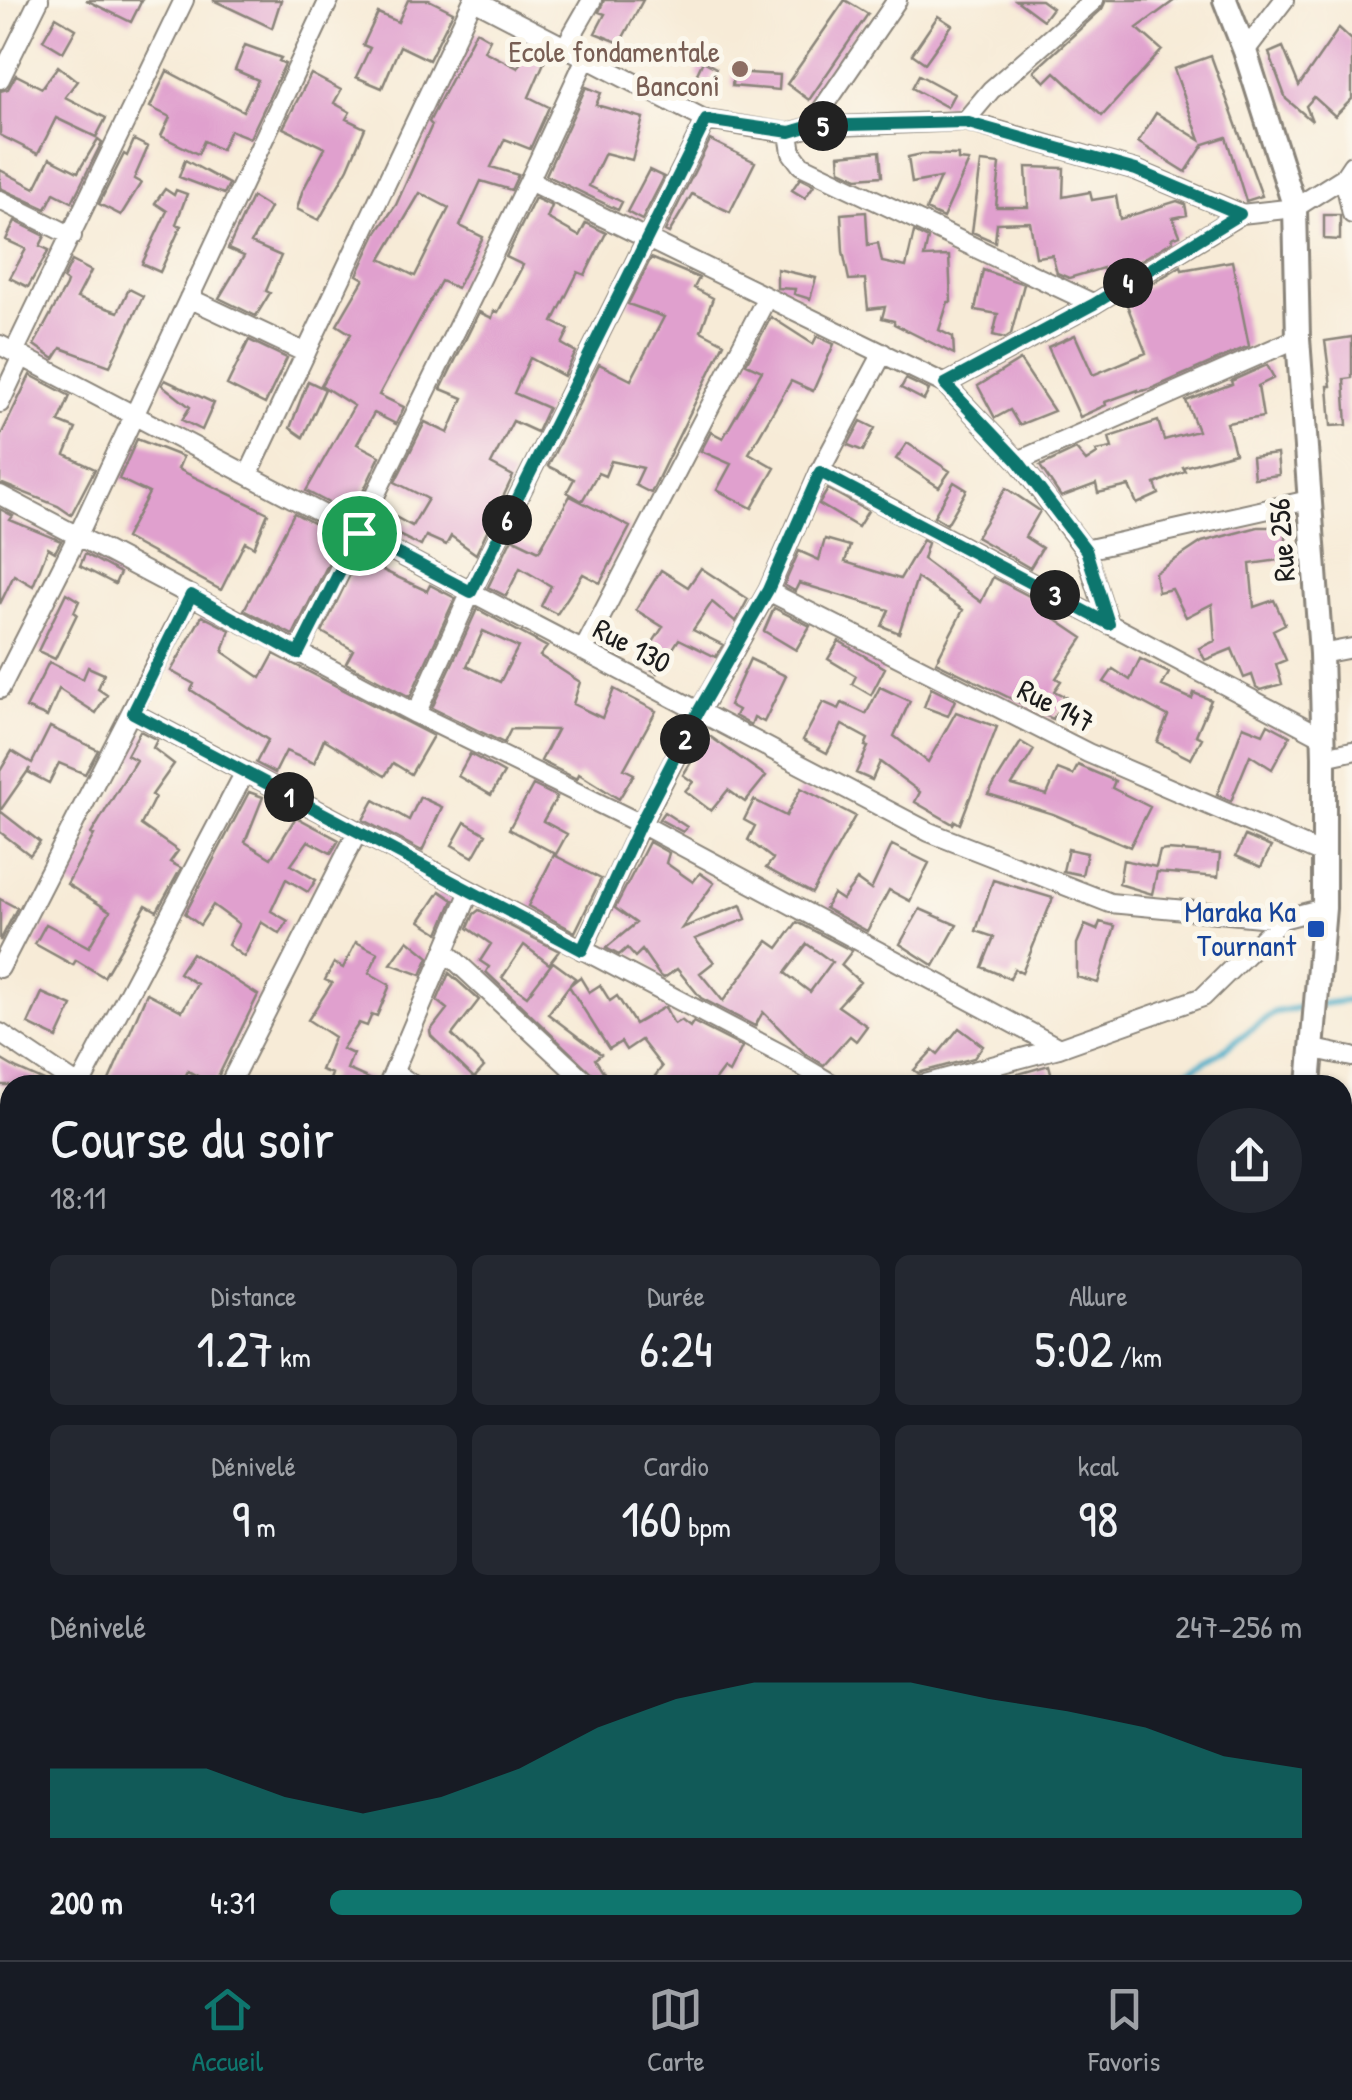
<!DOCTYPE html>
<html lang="fr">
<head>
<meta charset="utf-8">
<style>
  body { margin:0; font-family:"Patrick Hand",sans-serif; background:#242831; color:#f1f3f6; height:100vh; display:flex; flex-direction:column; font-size:38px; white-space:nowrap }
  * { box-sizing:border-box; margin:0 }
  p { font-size:32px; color:#9ea1a6 }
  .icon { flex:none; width:55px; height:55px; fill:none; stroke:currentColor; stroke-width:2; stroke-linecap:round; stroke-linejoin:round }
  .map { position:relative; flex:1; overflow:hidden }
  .drawer { position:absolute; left:0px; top:1075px; width:1352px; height:885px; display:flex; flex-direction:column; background:#171b24; border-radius:30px 30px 0 0; box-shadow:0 2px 8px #0004 }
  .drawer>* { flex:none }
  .pin { position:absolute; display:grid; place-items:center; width:85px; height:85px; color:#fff; margin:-42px; border:5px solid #fff; border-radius:50%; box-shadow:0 2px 10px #0007 }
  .km { position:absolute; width:50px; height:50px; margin:-25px; border-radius:50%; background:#222; color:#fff; font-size:28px; line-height:50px; text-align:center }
  .round { display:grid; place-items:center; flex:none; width:105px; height:105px; border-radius:52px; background:#242831 }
  .headline { display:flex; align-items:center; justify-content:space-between; height:170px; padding:0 50px }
  h1 { font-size:55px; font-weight:600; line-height:75px }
  .figures { display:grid; grid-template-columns:repeat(3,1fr); gap:15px; height:170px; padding:10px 50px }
  .figures div { display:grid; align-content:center; border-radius:15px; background:#242831; text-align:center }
  .figures b { font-size:50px; font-weight:600 }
  .figures small { font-size:28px; font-weight:400 }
  .figures p { font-size:28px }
  .chart { height:280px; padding:20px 50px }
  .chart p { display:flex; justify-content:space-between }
  .chart svg { width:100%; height:180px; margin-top:10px; fill:#0f766e; opacity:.7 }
  ul { padding:0 50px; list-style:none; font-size:32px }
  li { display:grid; grid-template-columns:160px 120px 1fr; align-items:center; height:75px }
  li i { height:25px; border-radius:12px; background:#0f766e }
  .tab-bar { display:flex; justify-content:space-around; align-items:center; height:140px; border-top:2px solid #363941; background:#171b24; font-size:28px; color:#9ea1a6 }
  .tab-bar a { display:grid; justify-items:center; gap:5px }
  .tab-bar .active { color:#0f766e }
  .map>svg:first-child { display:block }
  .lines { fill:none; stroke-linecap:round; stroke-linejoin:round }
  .stream { stroke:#4aaec9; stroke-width:6 }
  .building { fill:#e0a0ce; fill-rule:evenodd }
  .minor-casing { stroke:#8a847a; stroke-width:22 }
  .tertiary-casing { stroke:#8a847a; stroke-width:28 }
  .minor { stroke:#fff; stroke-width:18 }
  .tertiary { stroke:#fff; stroke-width:22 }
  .route-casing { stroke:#fff; stroke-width:20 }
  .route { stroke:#0f766e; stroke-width:12 }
  .education-dot { fill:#8d6e63; stroke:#fbf7ec; stroke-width:4 }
  .transit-dot { fill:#1a4fb4; stroke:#fbf7ec; stroke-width:4 }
  .labels { text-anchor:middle; stroke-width:10; stroke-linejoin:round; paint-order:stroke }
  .education-label { font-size:30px; fill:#785e54; stroke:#fbf7ec; text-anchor:end }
  .street-label { font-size:30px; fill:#1c1c1c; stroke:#fbf7ec }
  .transit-label { font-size:30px; fill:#164399; stroke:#fbf7ec; text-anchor:end }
</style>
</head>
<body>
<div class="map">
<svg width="1352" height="1960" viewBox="0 0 1352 1960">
  <rect width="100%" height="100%" fill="#fbf7ec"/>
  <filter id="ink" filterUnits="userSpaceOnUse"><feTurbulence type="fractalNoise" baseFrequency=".01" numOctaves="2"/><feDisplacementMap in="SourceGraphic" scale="20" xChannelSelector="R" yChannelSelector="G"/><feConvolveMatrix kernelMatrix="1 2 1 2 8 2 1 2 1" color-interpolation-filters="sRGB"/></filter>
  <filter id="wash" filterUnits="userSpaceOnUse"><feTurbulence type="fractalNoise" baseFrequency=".0048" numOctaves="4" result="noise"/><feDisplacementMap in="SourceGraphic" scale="40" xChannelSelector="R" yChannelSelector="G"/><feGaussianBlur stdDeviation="2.25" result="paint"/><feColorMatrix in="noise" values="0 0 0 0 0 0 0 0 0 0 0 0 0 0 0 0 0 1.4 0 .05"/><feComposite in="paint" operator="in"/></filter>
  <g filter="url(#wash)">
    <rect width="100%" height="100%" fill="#f7ebd7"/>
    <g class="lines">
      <path class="stream" d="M1322,1004L1352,1000
        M1164,1085L1219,1053L1275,1012L1310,1006
        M0,1426L10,1433"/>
    </g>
    <g id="blocks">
      <path class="building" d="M86,0H142L131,22Z
        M213,0H281L272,28Z
        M408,0H429L453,12L429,60L400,46L382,88L356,77L370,48L363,45L378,13L398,22Z
        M604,0H643L620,43L595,33L605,14L599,12Z
        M845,0L868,14L809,100L787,84Z
        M1016,0H1041L1052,8L1043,20Z
        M1106,0H1175L1137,28L1162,50L1102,116L1055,72L1045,82L1034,71L1102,9Z
        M938,16L952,25L925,63L912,54Z
        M56,17L76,29L63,52L43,40Z
        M1339,28L1352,40V99L1335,116L1314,97L1306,106L1312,121L1286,99L1269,53L1283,47L1299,86Z
        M476,31L490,39L484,51L518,68L526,50L546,58L529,97L549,107L530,149L505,139L491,167L518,175L511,190L481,181L460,226L483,237L457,288L441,281L379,395L404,407L396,424L374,413L357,444L380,456L352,515L306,491L354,406L321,385L351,334L337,325L364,279L357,275L377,232L396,205L432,125L429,122ZM420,193L449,208L415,276L381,259Z
        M245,45L281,58L279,61L285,64L250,138L230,130L221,150L204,141L198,154L161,136L170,117L150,107L167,71L243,111L258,80L235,70Z
        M1211,56L1262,196L1246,201L1226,137L1204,144L1186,172L1138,142L1156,113L1200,140L1174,69Z
        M703,61L716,68L709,83L696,76Z
        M58,66L77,81L65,97L106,118L96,137L56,118L38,154L0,135V91L8,89L16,75L42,88Z
        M733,72L780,75L779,90L732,86Z
        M311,74L341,90L334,103L350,112L346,119L365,128L348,168L319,220L297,209L302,192L325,148L283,128Z
        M919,75L954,94L947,107L912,88Z
        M586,87L601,93L596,105L643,118L632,160L605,153L589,186L622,202L618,210L546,175Z
        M98,139L102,142L72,202L54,193L46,209L0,188V170L35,188L50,158L78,172Z
        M134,140L148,147L134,179L141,183L121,215L99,204L124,154L127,156Z
        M710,140L755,162L730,212L692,194L669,233L665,231Z
        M880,151L882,176L857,178L840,170L839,155Z
        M922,154L958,155V160L969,161L943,218L926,210L940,178L912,183L908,157Z
        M185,160L229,184L224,194L179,177Z
        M981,162L1000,164L996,207H1028L1026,167L1064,168L1063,197L1090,192L1092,200L1116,196L1120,219L1177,201L1185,204L1187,215L1173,218L1180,235L1172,238L1173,241L1107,281L1103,268L1069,278L1057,273L1052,255L1036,257L1030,222L997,223L995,242L972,232Z
        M649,170L664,177L642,220L627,212Z
        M800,178L814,185L805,198L792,190Z
        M165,189L174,195L176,190L187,194L176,224L181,226L160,272L142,264L167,211L155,203Z
        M252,197L270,208L251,243L281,256L266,291L270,293L256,316L219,298L244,256L228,249Z
        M535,198L552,206L547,218L579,236L586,223L606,233L585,275L578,272L553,322L569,330L562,344L576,352L564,376L530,358L514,393L548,408L537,432L513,421L491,464L513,476L476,554L451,536L446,545L426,536L421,546L381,526L388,513L412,526L428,499L395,482L425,422L448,433L463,398L441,389L479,312L492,318L494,311L498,312L523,265L506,257Z
        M866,212L868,245L878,243L882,262L906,267L914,232L928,239L924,257L949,256L951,302H948L939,330L953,337L954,354L894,324V321L882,318L885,307L868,309L865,279L849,280L843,251L841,214Z
        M1324,215H1340V240L1324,239Z
        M15,221L45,236L40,246L49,250L28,287L10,278L26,249L6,240Z
        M651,258L699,278L694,288L713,298L701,331L724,343L651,493L635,485L643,468L611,461L605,476L598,473L582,501L567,492L574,479L548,466L599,364L631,380L664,317L628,304Z
        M72,261L91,271L77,298L118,312L129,289L143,296L110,366L61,348L54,359L34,345L66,286L67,282L63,279Z
        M1232,261L1249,346L1153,388L1138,392V390L1105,402L1106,405L1080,417L1048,347L1075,335L1093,375L1146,353L1125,300L1181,266L1182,270Z
        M777,269L816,278L810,299L794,294L795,289L777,288Z
        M983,270L1024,284L1011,334L1005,338L993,335L998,314L975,310Z
        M771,317L813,344L817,336L834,344L813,391L791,381L749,453L775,468L752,508L717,490L731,464L701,451L711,432L723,438L762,371L746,364Z
        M1352,337V378L1344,379L1347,425L1331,426L1328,386H1331L1325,341Z
        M249,340L287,358L265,404L227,385Z
        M1020,360L1054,411L1019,425L1010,410L995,418L978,386Z
        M1267,365L1274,378L1258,386L1263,417L1227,423L1235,453L1183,467L1185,471L1155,484L1159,494L1137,504L1129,486L1098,493L1096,484L1061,497L1040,466L1076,449L1086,461L1097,454L1096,451L1112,448L1109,437L1158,421L1164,440L1198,431L1186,401L1232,384L1231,381Z
        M30,375L70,396L59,422L76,429L65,455L95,469L71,515L58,506L0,483V437Z
        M906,379L929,390L924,400L901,388Z
        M165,380L214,403L202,430L182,420L190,407L162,385Z
        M308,381L325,389L303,437L290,428Z
        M861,421L875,428L863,451L848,445Z
        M137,439L183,457L178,469L268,513L254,547L245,542L221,590L125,538L149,493L119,479Z
        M907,443L950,471L939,487L896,459Z
        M1277,454L1279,475L1254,478L1252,457Z
        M954,482L967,490L947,524L934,516Z
        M1006,488L1040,511L1025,537L1042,548L1030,568L976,537Z
        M828,489L868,511L858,527L819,504Z
        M570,496L630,527L600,583L583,574L557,614L541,606L551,586L520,568L506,596L488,587L512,538L539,551Z
        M0,509L13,516L10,520L61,541L55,552L48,548L33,586L14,575L0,604Z
        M294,513L341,538L293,635L244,610Z
        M1258,527H1286V559L1250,564L1254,607L1274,600L1285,624L1273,630L1286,660L1276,664L1282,684L1261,690L1256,687L1252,675L1244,678L1232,649L1205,660L1199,648L1215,641L1212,604L1186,617L1172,589L1158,592L1155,573L1202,542Z
        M825,539L850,546L845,562L900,579L923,540L928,543L923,559L981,602L993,577L1046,605L1043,611L1083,638L1056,678L1061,681L1054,691L1066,697L1053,719L936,662L963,610L917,578L899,633L882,626L889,610L799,583L795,591L784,585L799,551L819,560Z
        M361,552L383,564L380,569L427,591L430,585L455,598L410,697L346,663L353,650L322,632Z
        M85,554L120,573L115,584L80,566Z
        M701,568L748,599L736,622L712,602L693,630L723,645L716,657L679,639L657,673L640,662L663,627L636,610L661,570L688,587Z
        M66,593L79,601L74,612L77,614L55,659L38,651Z
        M774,608L810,626L796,650L764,631Z
        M477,609L547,647L540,656L580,682L573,704L602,718L614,689L656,711L624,769L634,774L619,799L579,774L577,779L541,761L557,730L511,729L504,743L432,708ZM483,631L518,647L500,682L467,666Z
        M202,616L230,630L223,652L261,678L274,654L433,736L411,774L393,763L385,776L324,739L314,763L286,751L275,773L256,763L268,740L191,690L194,684L171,671Z
        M839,641L885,668L871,695L852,684L856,676L828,659Z
        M750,659L786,676L764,722L754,717L751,725L735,716L738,710L729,705Z
        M1140,659L1169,673L1162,686L1192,699L1194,693L1211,700L1196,735L1202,738L1191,759L1157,742L1168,716L1104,682L1113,669L1130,680Z
        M49,662L83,679L88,667L104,674L98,689L107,695L96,713L59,689L47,717L26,708Z
        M880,687L910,701L894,736L928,762L956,712L997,727L960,824L955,821L953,824L915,802L920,792L880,762L872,780L856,773L868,747L865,746L868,739L842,725L827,753L803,740L823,702L839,709L842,703L866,714Z
        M931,688L955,700L948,716L924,707Z
        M1268,724L1290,736L1272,769L1250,755L1231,801L1217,795L1243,726L1263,734Z
        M50,727L98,750L85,774L59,763L49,783L28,772L30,768L0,811L40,842L30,855L0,832V771L12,751L32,763Z
        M140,731L157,740L153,748L174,764L152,795L155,797L141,825L178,851L170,862L181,868L157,911L146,905L104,977L76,960L73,965L35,944L46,924L89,947L110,911L67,884L94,835L91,834L136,760L127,755Z
        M708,735L766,776L745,802L728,790L711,811L685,791L693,782L683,775Z
        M1021,742L1034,750L1012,785L1047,795L1058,769L1073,775L1078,765L1115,781L1112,788L1150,807L1130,847L1053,814L988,794Z
        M470,754L504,773L491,795L458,776Z
        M533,785L557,797L543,821L567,834L556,854L509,829Z
        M801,788L855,816L812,893L766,868L773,859L748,840L755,826L744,820L754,800L786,816Z
        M249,792L263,797L245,842L271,858L296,817L339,840L331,853L308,841L291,865L316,880L308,892L286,879L271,911L288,921L280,934L261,922L244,957L228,945L239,924L213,905L200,925L185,914Z
        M420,797L442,807L422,851L363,820L374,800L409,820Z
        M664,812L687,827L683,832L659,819Z
        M465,822L486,834L473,857L452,845Z
        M1245,836L1271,847L1261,867L1236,856Z
        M649,842L669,853L666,863L693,882L700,873L714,883L682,928L741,905L746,919L695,939L714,962L700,973L723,1001L768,941L778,948L797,922L852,951L841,965L860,982L838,1006L867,1026L856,1041L850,1036L824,1065L803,1052L763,1012L755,1026L701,998L677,969L664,978L660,976L642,950L635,957L627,948L619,955L606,948L636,923L615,908ZM807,944L832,962L810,992L785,973Z
        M892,845L929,863L910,901L889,890L867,931L825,908L833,894L842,900L857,880L871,890Z
        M1068,849L1087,853L1082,875L1063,871Z
        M1167,850L1220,854L1218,877L1157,872L1152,894L1119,884L1123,860L1156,867L1160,851Z
        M554,855L601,879L575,932L528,906Z
        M993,880L1053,898L1022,973L1014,969L1010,979L982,967L994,937L976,931Z
        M440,891L453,900L439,933L420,921Z
        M0,899L17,908L0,941Z
        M920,909L957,925L934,966L900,944Z
        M479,910L559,951L549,964L524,945L502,978L527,996L553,962L575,978L570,985L580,977L589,992L600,985L610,1001L617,996L635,1024L665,1007L674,1024L681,1020L690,1027L693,1022L742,1047L729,1073L723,1069L711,1085H666L655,1076L662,1067L641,1040L626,1050L621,1042L609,1049L569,986L548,1014L601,1054L595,1059L612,1085H604L486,972L489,967L480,961L491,944L468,928L474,914Z
        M1100,922L1115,926L1098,983L1077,977V944L1085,925L1097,930Z
        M408,940L429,957L421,975L391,964Z
        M356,942L378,953L369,973L390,985L377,1016L372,1014L367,1026L359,1023L342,1049L353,1054L347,1069L376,1082V1085H328L332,1074L321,1070L334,1037L308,1020L332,983L325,980L334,963L343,968Z
        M192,953L258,995L214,1085L188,1071L181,1085H107L147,993L182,1011L197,984L179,973Z
        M449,973L479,1000L452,1035L484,1067L474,1078L431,1036L430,1031L447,1009L437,1001Z
        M42,993L72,1006L57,1038L28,1024Z
        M959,1028L983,1046L974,1058L918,1073L914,1070L933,1050L938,1054Z
        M0,1059L17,1069L53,1085H0Z
        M1049,1065L1053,1080L1038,1085H995V1081Z"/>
    </g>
  </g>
  <g filter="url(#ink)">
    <use href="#blocks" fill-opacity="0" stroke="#8a847a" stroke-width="2.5"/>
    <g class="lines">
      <g class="minor-casing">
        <path id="minor" d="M474,0L706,120L789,133L810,127L965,121L1136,170L1241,214
          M565,47L592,0
          M1245,51L1284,0
          M0,79L39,0
          M965,121L991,90L1094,0
          M810,127L897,0
          M789,133L792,153L801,165L1094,304
          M1344,177L1352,214
          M529,181L945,384L1018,461L1085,550L1109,624
          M0,200L72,236
          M189,298L306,353
          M0,345L929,832L1110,903L1282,919L1324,908
          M14,352L184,0
          M945,384L1094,304L1241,214L1295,208L1344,177L1352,165
          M0,403L22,356
          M1018,461L1298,338
          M820,471L1323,737
          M248,475L473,0
          M0,495L416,714L641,824L1059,1048
          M1085,550L1309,500
          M768,591L1088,753L1325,855
          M583,651L767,297
          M298,653L529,181L586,58
          M1321,654L1352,648
          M0,689L78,535L329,0
          M133,713L783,1055L834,1085
          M416,714L471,592L706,120
          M1324,757L1352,751
          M582,950L641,824L699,712L768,591L820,471L883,353
          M445,951L589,1085
          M0,968L191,595
          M0,1033L77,1085
          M1314,1049L1352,1057
          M394,1072L413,1085
          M80,1085L244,774
          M229,1085L357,833
          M388,1085L470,891
          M921,1085L1059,1048L1203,997L1282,919
          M0,1195L10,1201
          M0,1236L10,1216
          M0,1407L10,1411
          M1342,1515L1352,1486
          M0,1558L10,1561
          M1342,1778L1352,1781
          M372,1950L402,1960
          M1206,1950L1237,1960
          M19,1960L22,1950
          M416,1960L419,1950
          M618,1960L621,1950
          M798,1960L802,1950
          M989,1960L993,1950
          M1182,1960L1185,1950"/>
      </g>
      <g class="tertiary-casing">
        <path id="tertiary" d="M1225,0L1245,51L1295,208L1298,338L1321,654L1324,757V908L1309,1085
          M1342,1577L1352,1580"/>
      </g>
      <use href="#minor" class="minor"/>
      <use href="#tertiary" class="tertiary"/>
    </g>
  </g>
  <g class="lines" filter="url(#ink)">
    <g class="route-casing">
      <path id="route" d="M706,120L790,132L810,126L965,122L1136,170L1240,214L1094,304L945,384L1018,461L1086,550L1109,624L820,472L768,590L698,712L640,824L582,950L133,713L191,595L298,654L359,533L471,592Z"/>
    </g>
    <use href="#route" class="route"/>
  </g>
  <circle class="education-dot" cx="740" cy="69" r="10"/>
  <rect class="transit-dot" x="1306" y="919" width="20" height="20" rx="5"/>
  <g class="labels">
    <g class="education-label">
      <text x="720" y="62">Ecole fondamentale<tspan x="720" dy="34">Banconi</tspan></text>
    </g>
    <g class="street-label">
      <text transform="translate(1282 540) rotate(-94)" y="10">Rue 256</text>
      <text transform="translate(632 646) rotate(28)" y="10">Rue 130</text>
      <text transform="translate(1056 706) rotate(27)" y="10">Rue 147</text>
    </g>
    <g class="transit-label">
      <text x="1296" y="922">Maraka Ka<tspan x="1296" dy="34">Tournant</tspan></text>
    </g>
  </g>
</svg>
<div class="pin" style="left:359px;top:533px;background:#1e9e55"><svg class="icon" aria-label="arrive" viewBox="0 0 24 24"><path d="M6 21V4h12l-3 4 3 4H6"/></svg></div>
<b class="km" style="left:289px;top:797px">1</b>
<b class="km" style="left:685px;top:739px">2</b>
<b class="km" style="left:1055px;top:595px">3</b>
<b class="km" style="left:1128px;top:283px">4</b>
<b class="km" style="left:823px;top:126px">5</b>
<b class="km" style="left:507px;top:520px">6</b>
<section class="drawer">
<div class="headline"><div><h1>Course du soir</h1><p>18:11</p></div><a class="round"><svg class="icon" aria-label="share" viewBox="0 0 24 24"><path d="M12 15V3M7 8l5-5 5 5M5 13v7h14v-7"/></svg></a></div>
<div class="figures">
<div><p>Distance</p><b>1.27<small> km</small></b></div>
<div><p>Durée</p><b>6:24</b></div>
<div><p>Allure</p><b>5:02<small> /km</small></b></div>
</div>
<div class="figures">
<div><p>Dénivelé</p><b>9<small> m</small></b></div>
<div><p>Cardio</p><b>160<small> bpm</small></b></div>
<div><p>kcal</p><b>98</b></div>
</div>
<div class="chart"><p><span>Dénivelé</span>247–256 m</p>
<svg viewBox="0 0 160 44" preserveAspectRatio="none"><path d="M0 44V27L10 27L20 27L30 34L40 38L50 34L60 27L70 17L80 10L90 6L100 6L110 6L120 10L130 13L140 17L150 24L160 27V44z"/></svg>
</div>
<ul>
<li><b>200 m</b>4:31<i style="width:100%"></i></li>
</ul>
</section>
</div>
<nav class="tab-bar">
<a class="active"><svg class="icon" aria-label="home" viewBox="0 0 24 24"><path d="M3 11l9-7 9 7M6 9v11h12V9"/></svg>Accueil</a>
<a><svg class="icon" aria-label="map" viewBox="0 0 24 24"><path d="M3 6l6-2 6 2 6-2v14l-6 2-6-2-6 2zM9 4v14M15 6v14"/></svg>Carte</a>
<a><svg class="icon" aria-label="saved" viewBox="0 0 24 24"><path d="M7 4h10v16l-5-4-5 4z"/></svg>Favoris</a>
</nav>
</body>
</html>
